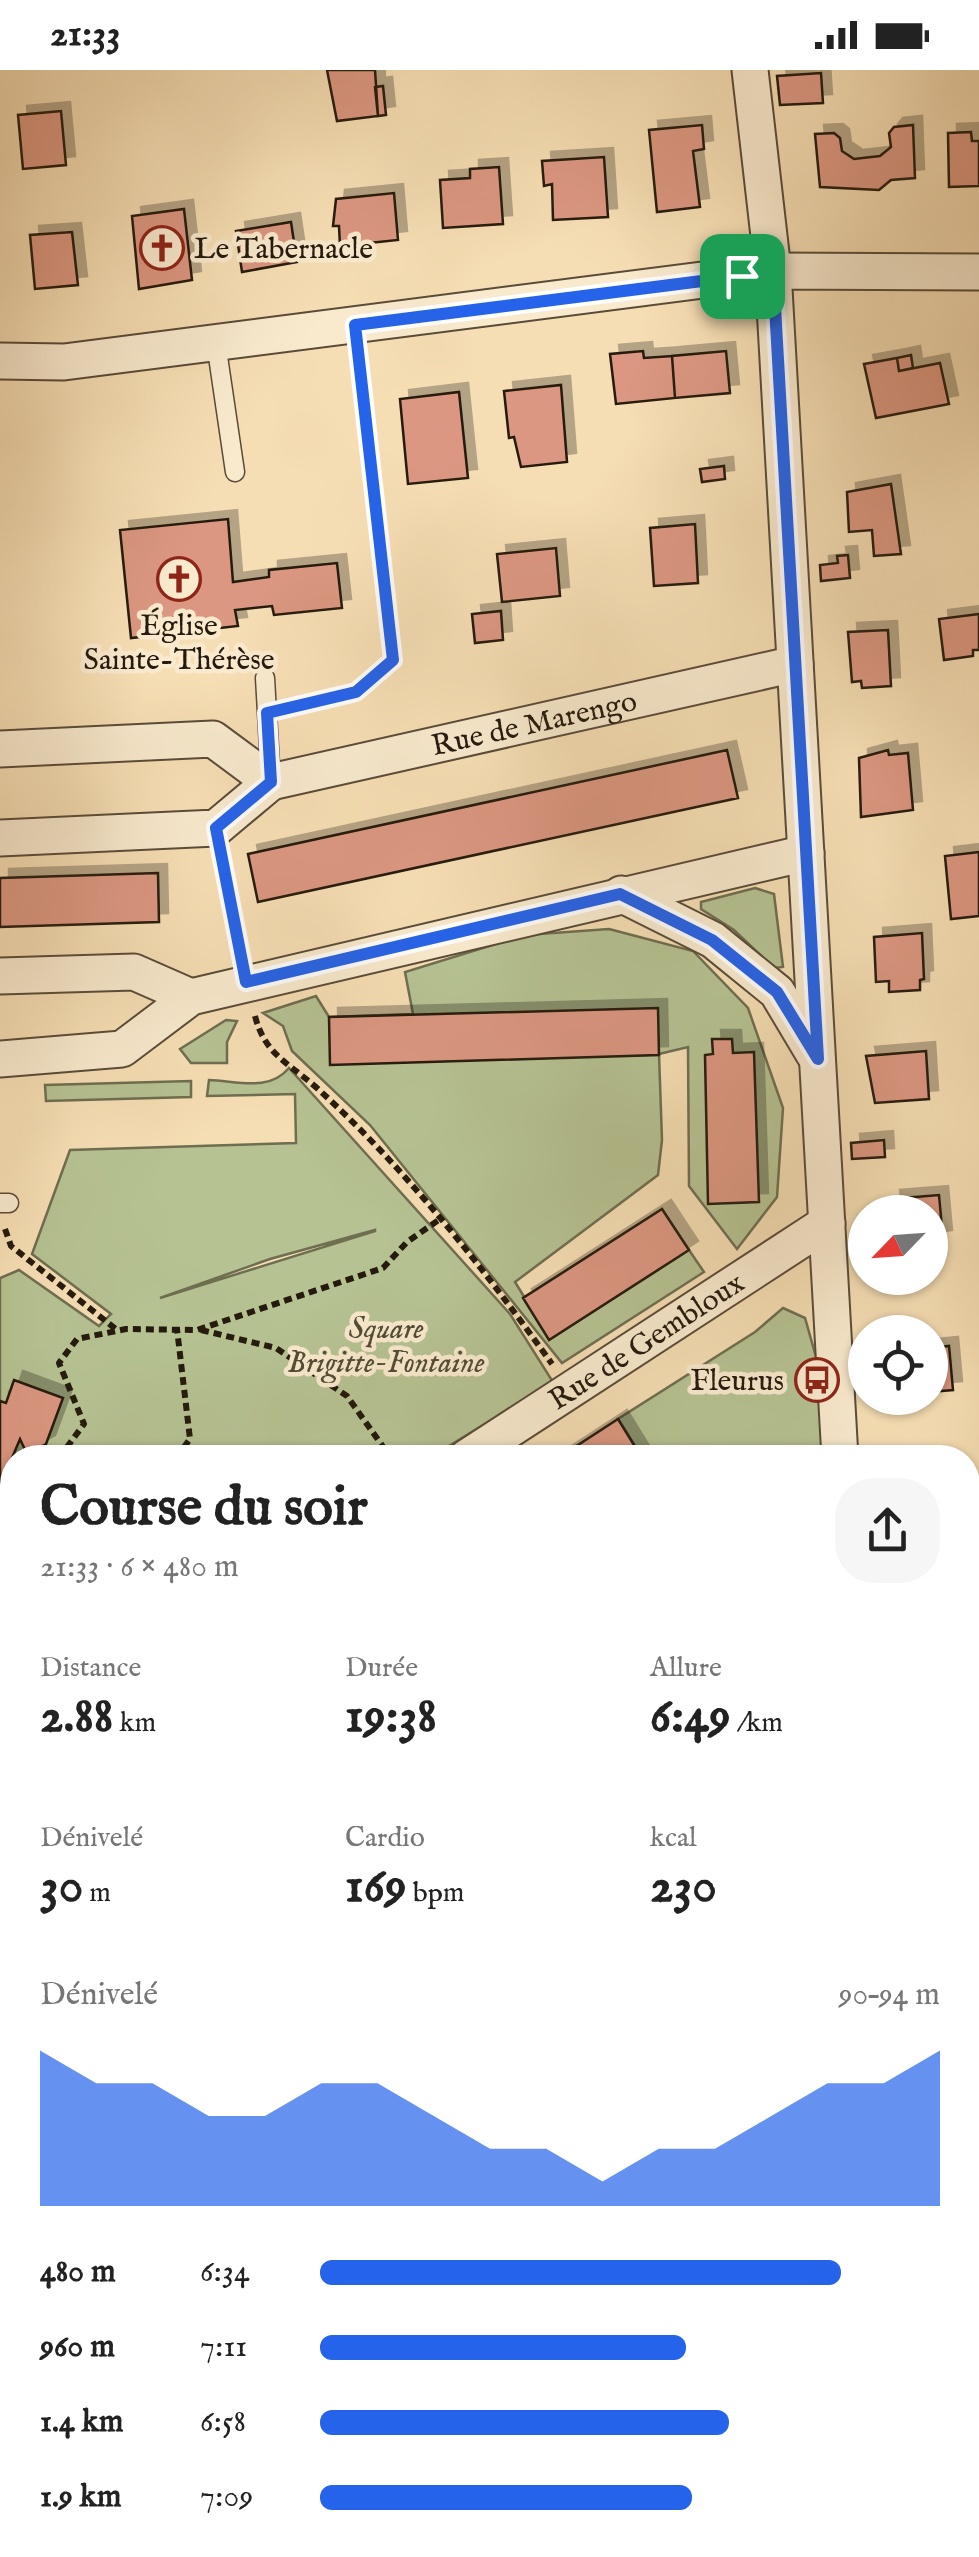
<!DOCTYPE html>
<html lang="fr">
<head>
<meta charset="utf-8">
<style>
  body { margin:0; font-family:"IM FELL English",serif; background:#f6f6f6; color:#222; height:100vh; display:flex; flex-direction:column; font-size:38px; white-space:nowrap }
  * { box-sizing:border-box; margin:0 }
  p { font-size:32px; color:#767676 }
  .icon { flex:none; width:55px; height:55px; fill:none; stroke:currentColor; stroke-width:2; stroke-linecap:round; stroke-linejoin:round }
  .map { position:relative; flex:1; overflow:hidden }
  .side { position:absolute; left:0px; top:1375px; width:980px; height:1112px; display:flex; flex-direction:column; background:#fff; border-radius:40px 40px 0 0; box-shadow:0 2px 8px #0004 }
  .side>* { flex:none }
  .needle { width:65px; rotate:245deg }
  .fabs { position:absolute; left:848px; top:1125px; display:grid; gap:20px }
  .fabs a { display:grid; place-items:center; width:100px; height:100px; border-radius:50%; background:#fff; box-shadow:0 2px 8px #0004; font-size:50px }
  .pin { position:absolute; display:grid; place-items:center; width:85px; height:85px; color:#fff; margin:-42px; border-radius:20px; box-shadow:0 5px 15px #0006 }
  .round { display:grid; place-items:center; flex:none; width:105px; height:105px; border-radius:40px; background:#f6f6f6 }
  .head { display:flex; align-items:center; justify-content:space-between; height:170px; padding:0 40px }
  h1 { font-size:55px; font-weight:700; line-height:75px }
  .figures { display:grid; grid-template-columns:repeat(3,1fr); gap:15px; height:170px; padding:10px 40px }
  .figures div { display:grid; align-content:center }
  .figures b { font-size:50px; font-weight:700 }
  .figures small { font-size:28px; font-weight:400 }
  .figures p { font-size:28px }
  .chart { height:280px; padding:20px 40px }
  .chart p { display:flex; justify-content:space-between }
  .chart svg { width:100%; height:180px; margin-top:10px; fill:#2563eb; opacity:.7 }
  ul { padding:0 40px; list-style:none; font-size:32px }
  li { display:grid; grid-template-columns:160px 120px 1fr; align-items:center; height:75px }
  li i { height:25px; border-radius:12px; background:#2563eb }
  .status { display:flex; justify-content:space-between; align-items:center; height:70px; padding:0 50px; background:#fff; direction:ltr }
  .status svg { height:28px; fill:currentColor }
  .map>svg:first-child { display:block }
  .green { fill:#b6c292; stroke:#6e6e50; stroke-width:2.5; fill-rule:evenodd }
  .building { fill:#db9781; stroke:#251a0e; stroke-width:2.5; filter:url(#shadow) }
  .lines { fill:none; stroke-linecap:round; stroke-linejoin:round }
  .service-casing { stroke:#594b38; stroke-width:21 }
  .minor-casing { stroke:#594b38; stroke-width:39 }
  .primary-casing { stroke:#251a0e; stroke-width:59 }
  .path { stroke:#251a0e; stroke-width:6; stroke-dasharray:8 5; stroke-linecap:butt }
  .service { stroke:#f9eace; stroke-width:18 }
  .minor { stroke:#f9eace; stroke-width:35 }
  .primary { stroke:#ebbf7a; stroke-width:55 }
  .route-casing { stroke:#fff; stroke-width:20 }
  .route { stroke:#2563eb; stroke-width:12 }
  .labels { text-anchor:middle; stroke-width:9; stroke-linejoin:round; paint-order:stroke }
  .poi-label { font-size:30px; fill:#251a0e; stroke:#f9eace; text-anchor:start }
  .street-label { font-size:30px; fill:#251a0e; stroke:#f9eace }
  .park-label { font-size:30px; font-style:italic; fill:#504c36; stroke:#f9eace }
</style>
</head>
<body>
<div class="status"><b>21:33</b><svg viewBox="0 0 49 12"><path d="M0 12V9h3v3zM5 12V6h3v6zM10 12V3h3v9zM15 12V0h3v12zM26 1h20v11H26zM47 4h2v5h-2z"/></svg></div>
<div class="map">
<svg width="979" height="2487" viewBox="0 0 979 2487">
  <defs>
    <filter id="shadow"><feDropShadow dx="9" dy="-9" stdDeviation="0" flood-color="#0004"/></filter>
  </defs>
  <rect width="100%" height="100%" fill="#f6deb4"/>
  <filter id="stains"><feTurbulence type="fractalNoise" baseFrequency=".002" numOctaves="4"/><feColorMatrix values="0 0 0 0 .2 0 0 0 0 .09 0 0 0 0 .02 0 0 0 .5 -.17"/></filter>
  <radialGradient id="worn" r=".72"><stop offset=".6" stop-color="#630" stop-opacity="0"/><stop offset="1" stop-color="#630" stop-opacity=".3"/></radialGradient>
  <path class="green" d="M755,818L774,824L783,897L774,898L734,860L701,839V832Z
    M609,859L693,881L748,938L783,1038L777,1127L737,1179L689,1116L688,977L659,984L662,1070L658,1105L515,1212L550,1269L689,1180L704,1202L562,1293L370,1055L292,981L283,956L263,943L316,926L329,947L413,944L405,902L525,865Z
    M226,950L237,951L227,972V993H191L180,979Z
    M289,998L510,1244L553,1312L431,1387L12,1388V1522L0,1500V1208L19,1200L99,1256L111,1244L32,1184L70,1080L296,1073L295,1024L207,1026L209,1010C238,1011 269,1022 289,998ZM375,1160V1161L160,1228L270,1189Z
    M191,1011V1027L46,1031L45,1015Z
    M783,1238L805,1248L820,1301L822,1387H642L618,1349L755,1262Z
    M0,1535C25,1578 17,1650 0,1697Z
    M0,1841L12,1845V1987L0,1988Z"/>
  <path class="building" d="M327,0H375L378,46L337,51Z
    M821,3L823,33L780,35L777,6Z
    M383,16L386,45L378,46L375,17Z
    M61,41L66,95L23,99L18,45Z
    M702,55L704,79L693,81L700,137L657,142L649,60Z
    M913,55L915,108L891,110L879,120L820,117L815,64L834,63L840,68L842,81L854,89L880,86L891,77L889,63L894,57Z
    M971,62L972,71H979V116L949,117L948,63Z
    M604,87L608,147L553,150L552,114L544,116L542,91Z
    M499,97L503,154L443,158L440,110L470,108V99Z
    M394,123L398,170L340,176L339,156H333L336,129Z
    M184,139L192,210L139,219L132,146Z
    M291,152L297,192L242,202L236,161Z
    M72,162L78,215L35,219L30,165Z
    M643,281L644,288L672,286L675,328L616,334L610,284Z
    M726,281L730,323L675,328L672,286Z
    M911,285L913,298L899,301L897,288Z
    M897,288L899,301L940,293L949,334L876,348L864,294Z
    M561,315L567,392L521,397L514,367L509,368L504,321Z
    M459,322L468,408L408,414L400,329Z
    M724,396L725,409L702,412L700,399Z
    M891,414L901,484L874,486L872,460L849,462L847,422Z
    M228,449L233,512L269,507V500L337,493L342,538L274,545L272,536L235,540L238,556L131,568L120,460Z
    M695,454L698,513L654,516L650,458Z
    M556,478L560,526L502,532L497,484Z
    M848,485L850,508L821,511L820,495L838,493L837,486Z
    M501,541L503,570L475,573L472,544Z
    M979,544V580H973V586L944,590L939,549Z
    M888,560L891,616L862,618L861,611L852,612L848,562Z
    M727,680L738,728L258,832L248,784Z
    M888,680L889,685L908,683L913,740L861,747L859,688Z
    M979,782V846L951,849L945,786Z
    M158,803L159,852L0,857V808Z
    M922,863L924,909L920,910V920L889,922V911L876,912L874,867Z
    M658,938L659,985L330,995L329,947Z
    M712,969H732L733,983L754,982L759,1132L708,1134L705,985L713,984Z
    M926,981L929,1029L875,1033L866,986Z
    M884,1070L885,1087L852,1089L851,1073Z
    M939,1125L943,1169L930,1171V1142H893L891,1129Z
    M662,1139L689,1180L549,1270L523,1228Z
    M949,1276L953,1320L930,1322V1278Z
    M14,1310L63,1328L46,1374L27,1384L20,1369L12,1388V1448L0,1443V1331L6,1333Z
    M618,1349L642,1388H558Z
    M977,1434L979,1481L968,1482V1435Z
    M0,1584L12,1611V1642L0,1652Z
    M968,1802L979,1828V1851L968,1856Z
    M969,1901L979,1924V1957L968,1962Z
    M969,2013L979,2036V2076L968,2081Z
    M12,2120V2175L0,2179V2124Z
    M979,2150V2196L974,2198L968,2184V2155Z
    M979,2416V2468L968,2474V2421Z
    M788,2475H798L803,2487H761Z"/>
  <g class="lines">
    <g class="service-casing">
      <path id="service" d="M216,273L235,402
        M265,608L271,712
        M0,1133H9
        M0,1800L12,1803
        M0,1907L12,1906
        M0,2022H12
        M0,2222L12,2218
        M0,2305L12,2312
        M15,2475L39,2487"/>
    </g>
    <g class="minor-casing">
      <g id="minor">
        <path d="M750,0L773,201L840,1388"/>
        <path d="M0,291L64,292L773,201L979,202"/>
        <path id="s1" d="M0,679L213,669L271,712L795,594"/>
        <path d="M0,768L216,758L271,712"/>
        <path d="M621,824L713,870L777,922L814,984"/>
        <path d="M0,906L134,902L191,927"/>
        <path d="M0,989L122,979L191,927L806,783"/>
        <path id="s2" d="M466,1388L827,1153"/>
        <path d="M968,1621L979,1610"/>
        <path d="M12,1705V1745"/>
      </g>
    </g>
    <g class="primary-casing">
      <path id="primary" d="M968,2279L979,2274
        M495,2487L523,2475"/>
    </g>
    <path class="path" d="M291,637L356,622L393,590L358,286
      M222,790L240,880
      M255,946C265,985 289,993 318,1019C407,1100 482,1196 552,1294
      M5,1159L11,1176L117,1260
      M201,1260L276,1278L347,1326L391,1388
      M59,1388L84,1354L59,1293L77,1269L126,1259L197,1260L383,1198L407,1172L440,1149
      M176,1388L190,1369L177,1259
      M0,1514L12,1535
      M3,1519L12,1516"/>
    <use href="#service" class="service"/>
    <use href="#minor" class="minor"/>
    <use href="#primary" class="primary"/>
  </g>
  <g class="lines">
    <g class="route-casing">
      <path id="route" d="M773,202L818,989L777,922L712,870L620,824L246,912L216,758L271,712L267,643L356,622L393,590L355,255Z"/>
    </g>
    <use href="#route" class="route"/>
  </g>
  <defs>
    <g id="church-ring" transform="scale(2.25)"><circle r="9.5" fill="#f9eace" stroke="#8f2418" stroke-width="1.5"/><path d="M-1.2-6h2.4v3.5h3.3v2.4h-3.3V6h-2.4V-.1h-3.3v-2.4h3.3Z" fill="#8f2418"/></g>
    <g id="bus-ring" transform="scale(2.25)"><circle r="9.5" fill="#f9eace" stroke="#8f2418" stroke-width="1.5"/><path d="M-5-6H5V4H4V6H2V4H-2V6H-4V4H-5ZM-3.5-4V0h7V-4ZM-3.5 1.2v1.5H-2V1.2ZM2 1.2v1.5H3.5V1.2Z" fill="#8f2418"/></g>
  </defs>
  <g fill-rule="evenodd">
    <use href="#church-ring" x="162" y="178"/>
    <use href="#church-ring" x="179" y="509"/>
    <use href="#bus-ring" x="817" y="1310"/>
  </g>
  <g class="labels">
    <g class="poi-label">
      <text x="194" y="188">Le Tabernacle</text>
      <text x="179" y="565" text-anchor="middle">Église<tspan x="179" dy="34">Sainte-Thérèse</tspan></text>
      <text x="784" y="1320" text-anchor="end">Fleurus</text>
    </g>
    <g class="street-label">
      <text dy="10" stroke="none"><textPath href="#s1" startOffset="555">Rue de Marengo</textPath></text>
      <text dy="10" stroke="none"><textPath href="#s2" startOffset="215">Rue de Gembloux</textPath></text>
    </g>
    <g class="park-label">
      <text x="386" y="1268">Square<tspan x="386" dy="34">Brigitte-Fontaine</tspan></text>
    </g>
  </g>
  <rect width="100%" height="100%" filter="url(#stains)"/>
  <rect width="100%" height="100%" fill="url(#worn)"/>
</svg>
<div class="fabs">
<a><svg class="needle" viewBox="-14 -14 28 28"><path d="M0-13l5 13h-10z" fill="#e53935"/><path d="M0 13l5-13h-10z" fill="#767676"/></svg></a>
<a><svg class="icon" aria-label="locate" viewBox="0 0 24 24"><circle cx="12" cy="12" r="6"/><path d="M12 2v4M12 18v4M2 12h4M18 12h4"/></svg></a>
</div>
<div class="pin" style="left:742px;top:206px;background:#1e9e55"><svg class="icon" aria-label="arrive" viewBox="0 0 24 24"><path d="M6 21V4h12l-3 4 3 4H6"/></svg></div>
<section class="side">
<div class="head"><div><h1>Course du soir</h1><p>21:33 · 6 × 480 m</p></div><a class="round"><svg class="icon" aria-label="share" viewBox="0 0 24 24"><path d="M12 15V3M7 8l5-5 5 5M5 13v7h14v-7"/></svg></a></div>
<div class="figures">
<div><p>Distance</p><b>2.88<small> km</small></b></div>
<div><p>Durée</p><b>19:38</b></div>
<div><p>Allure</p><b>6:49<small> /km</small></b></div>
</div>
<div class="figures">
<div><p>Dénivelé</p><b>30<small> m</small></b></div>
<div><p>Cardio</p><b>169<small> bpm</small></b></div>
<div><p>kcal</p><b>230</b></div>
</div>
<div class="chart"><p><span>Dénivelé</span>90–94 m</p>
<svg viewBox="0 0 160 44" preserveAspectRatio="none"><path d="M0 44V6L10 14L20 14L30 22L40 22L50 14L60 14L70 22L80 30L90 30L100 38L110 30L120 30L130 22L140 14L150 14L160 6V44z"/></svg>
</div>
<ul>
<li><b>480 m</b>6:34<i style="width:84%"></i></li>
<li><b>960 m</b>7:11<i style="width:59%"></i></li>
<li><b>1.4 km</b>6:58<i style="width:66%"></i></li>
<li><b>1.9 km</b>7:09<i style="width:60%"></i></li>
</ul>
</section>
</div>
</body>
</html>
